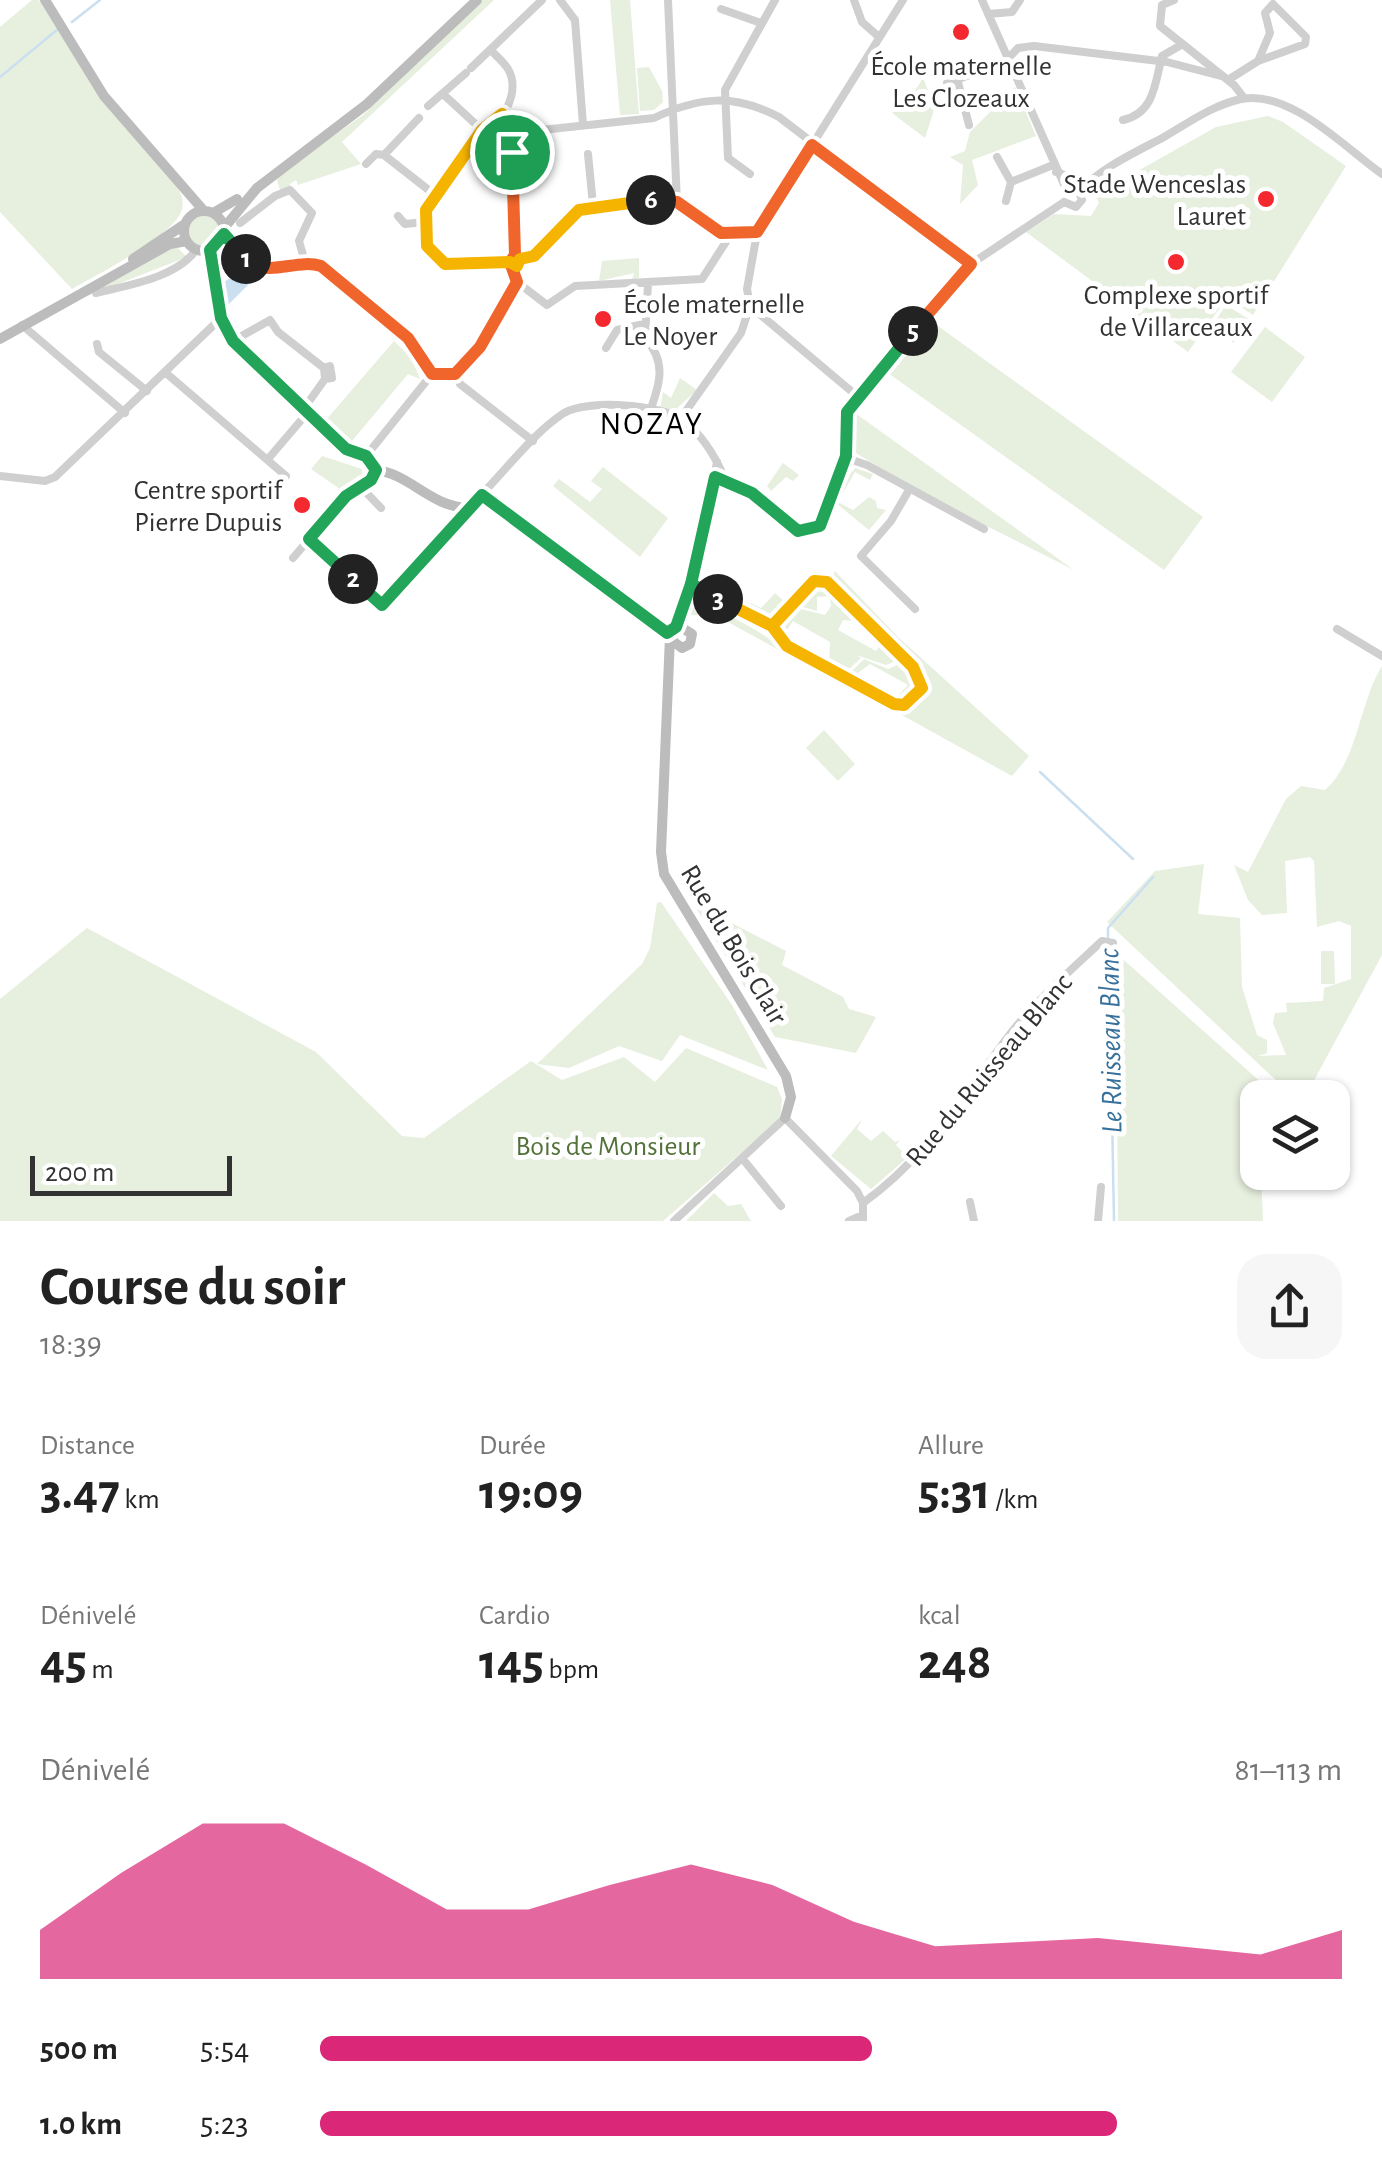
<!DOCTYPE html>
<html lang="fr">
<head>
<meta charset="utf-8">
<style>
  body { margin:0; font-family:"Alegreya Sans",sans-serif; background:#f6f6f6; color:#222; height:100vh; display:flex; flex-direction:column; font-size:38px; white-space:nowrap }
  * { box-sizing:border-box; margin:0 }
  p { font-size:32px; color:#767676 }
  .icon { flex:none; width:55px; height:55px; fill:none; stroke:currentColor; stroke-width:2; stroke-linecap:round; stroke-linejoin:round }
  .map { position:relative; height:1221px; overflow:hidden }
  .sheet { display:flex; flex-direction:column; background:#fff; flex:1 }
  .sheet>* { flex:none }
  .tools { position:absolute; left:1240px; top:1080px; display:grid; gap:20px }
  .tools a { display:grid; place-items:center; width:110px; height:110px; border-radius:20px; background:#fff; box-shadow:0 2px 8px #0004; font-size:50px }
  .scale { position:absolute; left:30px; bottom:25px; width:202px; box-sizing:border-box; padding-left:10px; border:5px solid #323232; border-top:0; font-size:28px; line-height:35px; white-space:nowrap; color:#323232; -webkit-text-stroke:8px #fff; paint-order:stroke }
  .pin { position:absolute; display:grid; place-items:center; width:85px; height:85px; color:#fff; margin:-42px; border:5px solid #fff; border-radius:50%; box-shadow:0 2px 10px #0007 }
  .km { position:absolute; width:50px; height:50px; margin:-25px; border-radius:50%; background:#222; color:#fff; font-size:28px; line-height:50px; text-align:center }
  .round { display:grid; place-items:center; flex:none; width:105px; height:105px; border-radius:30px; background:#f6f6f6 }
  .overview { display:flex; align-items:center; justify-content:space-between; height:170px; padding:0 40px }
  h1 { font-size:55px; font-weight:700; line-height:75px }
  .figures { display:grid; grid-template-columns:repeat(3,1fr); gap:15px; height:170px; padding:10px 40px }
  .figures div { display:grid; align-content:center }
  .figures b { font-size:50px; font-weight:700 }
  .figures small { font-size:28px; font-weight:400 }
  .figures p { font-size:28px }
  .chart { height:280px; padding:20px 40px }
  .chart p { display:flex; justify-content:space-between }
  .chart svg { width:100%; height:180px; margin-top:10px; fill:#db2777; opacity:.7 }
  ul { padding:0 40px; list-style:none; font-size:32px }
  li { display:grid; grid-template-columns:160px 120px 1fr; align-items:center; height:75px }
  li i { height:25px; border-radius:12px; background:#db2777 }
  .map>svg:first-child { display:block }
  .green { fill:#e7efdf }
  .water { fill:#cae0f0 }
  .lines { fill:none; stroke-linecap:round; stroke-linejoin:round }
  .stream { stroke:#cae0f0; stroke-width:2.5 }
  .street { stroke:#cfcfcf; stroke-width:8 }
  .secondary { stroke:#bcbcbc; stroke-width:10 }
  .split-1-casing { stroke:#fff; stroke-width:20 }
  .split-2-casing { stroke:#fff; stroke-width:20 }
  .split-3-casing { stroke:#fff; stroke-width:20 }
  .split-4-casing { stroke:#fff; stroke-width:20 }
  .split-5-casing { stroke:#fff; stroke-width:20 }
  .split-6-casing { stroke:#fff; stroke-width:20 }
  .split-7-casing { stroke:#fff; stroke-width:20 }
  .split-1 { stroke:#f0652b; stroke-width:12 }
  .split-2 { stroke:#22a559; stroke-width:12 }
  .split-3 { stroke:#22a559; stroke-width:12 }
  .split-4 { stroke:#f5b400; stroke-width:12 }
  .split-5 { stroke:#22a559; stroke-width:12 }
  .split-6 { stroke:#f0652b; stroke-width:12 }
  .split-7 { stroke:#f5b400; stroke-width:12 }
  .poi-dot { fill:#f4282f; stroke:#fff; stroke-width:4 }
  .labels { text-anchor:middle; stroke-width:10; stroke-linejoin:round; paint-order:stroke }
  .poi-label { font-size:28px; fill:#323232; stroke:#fff }
  .street-label { font-size:28px; fill:#323232; stroke:#fff }
  .park-label { font-size:28px; fill:#52723a; stroke:#fff }
  .water-label { font-size:30px; font-style:italic; fill:#37719c; stroke:#fff }
  .quarter-label { font-size:32px; letter-spacing:2.5px; fill:#000; stroke:#fff }
</style>
</head>
<body>
<div class="map">
<svg width="1382" height="1221" viewBox="0 0 1382 1221">
  <rect width="100%" height="100%" fill="#fff"/>
  <path class="green" d="M32,0H39L82,67L174,179C178,189 185,198 182,209C176,235 96,275 72,289L0,212V27Z
    M483,0H494L342,142L361,164L298,185L296,180L290,184L291,188L280,190L277,180L286,170L363,115Z
    M610,0H630L639,114L620,115Z
    M649,67L662,91L663,102L654,110L640,111L637,68Z
    M923,78L935,107L925,138L892,113L909,100Z
    M1015,87L1036,136L972,160L978,185L960,204L963,165L950,157L965,151L970,132Z
    M1268,116L1283,122L1346,166L1253,315L1227,298L1188,352L1026,232L1054,214L1091,216L1099,203L1095,195L1216,127Z
    M189 231a15 15 0 1 1 30 0a15 15 0 1 1-30 0Z
    M175,245L187,257L82,298L81,295Z
    M639,258V278L632,279L634,273L599,281L602,261Z
    M1226,305L1250,320L1233,343L1214,323Z
    M931,321L1203,517L1164,570L888,373Z
    M1265,327L1305,357L1272,402L1231,372Z
    M394,341L412,359L420,379L408,374L352,441L326,420Z
    M680,378L697,390L674,411L660,409L663,392L671,398Z
    M855,413L1074,570L919,492L856,453Z
    M322,456L362,469V474L340,489L311,469Z
    M783,463L799,475L793,481L786,477L771,491L767,486Z
    M603,467L668,518L640,557L553,486L559,479L590,502L602,489L591,481Z
    M855,468L873,474L870,480L855,472L838,502L853,510L869,497L876,501L877,508L886,510L869,530L837,504L843,483Z
    M835,571L898,637L1029,756L1012,776L900,714C905,708 914,706 919,699C937,673 904,648 887,631L883,634L860,611L863,607L837,581L831,582Z
    M817,586L826,587L830,596L817,597V611L796,605Z
    M829,588L852,611L851,621L843,620L838,630L876,651L880,645L901,659L886,665L856,655L861,658L848,670L846,666L847,673L829,663L830,642L793,621L787,630L790,638H784L781,624L793,607L825,615L831,606Z
    M698,592L732,610L730,615L892,712L717,616L689,615L691,600Z
    M775,593L788,605L778,616L765,620L747,610L751,603L761,608Z
    M864,659L888,669L902,663L919,685L902,702L894,700L908,685L870,664L853,677L849,674Z
    M1382,666V955L1305,1097H1294L1107,922L1155,871L1204,864L1198,914L1240,918L1242,987L1257,1035L1267,1040V1053L1258,1056L1286,1055L1273,1023L1275,1013L1287,1012L1286,1003L1323,1001L1324,988L1351,979V926L1339,921L1317,927L1314,861L1310,857L1285,861L1287,913L1262,915L1248,900L1234,865L1248,872L1286,799L1301,786L1325,790C1358,761 1359,703 1382,666Z
    M824,730L855,764L838,781L806,748Z
    M661,902L732,1005L768,1070L680,1035L662,1061L619,1046L569,1068L537,1064L642,964L650,948L657,903Z
    M693,903L786,951L782,965L843,997L849,1009L876,1017L856,1053L775,1037Z
    M87,928L316,1052L402,1136L424,1138L531,1061L562,1080L624,1057L655,1082L686,1048L777,1087L782,1099L780,1119L663,1221H0V999Z
    M1321,951H1334L1335,984H1321Z
    M1116,953L1264,1085V1097L1258,1098L1263,1221H1118Z
    M862,1119L857,1129L871,1141L883,1131L895,1142L900,1140L896,1145L908,1157L871,1189L831,1156Z
    M714,1193L728,1206L741,1204L751,1221H686Z"/>
  <path class="water" d="M242,270L256,277L225,308L221,284Z"/>
  <g class="lines">
    <path class="stream" d="M72,22L100,0
      M0,77L58,29
      M1040,772L1133,859
      M1108,939V928L1153,877
      M1109,947L1114,1221"/>
    <path class="street" d="M560,0L575,20L583,125
      M668,0L677,202
      M854,0L862,22L879,37
      M982,0L1067,191
      M1174,0L1162,5L1160,26L1234,85L1244,98
      M721,9L761,23
      M988,14L1012,12L1020,0
      M491,50C496,56 504,62 508,69C521,90 504,124 482,130L426,210L425,241L450,266L510,261
      M471,68L542,0
      M1228,80L1258,61L1305,44L1306,37L1273,4L1265,13L1270,33L1258,61
      M958,82L969,125
      M947,83L1004,63L1018,48L1034,46L1167,62L1221,76
      M443,94L482,130
      M428,106L466,73
      M502,114L523,132
      M1123,120C1155,113 1155,82 1162,56L1181,45
      M588,154L593,205
      M384,155L435,195
      M997,157L1011,182L1053,165
      M366,164L376,154L384,155L419,118
      M1056,172L1077,179
      M750,174L728,158L725,90L775,0
      M1079,192C1100,168 1136,152 1164,137C1188,123 1213,105 1241,99C1290,89 1345,148 1382,174
      M1006,201L1011,182
      M1064,202L1076,207L1082,200L1079,192
      M398,216L405,224L425,222
      M240,223L275,196L290,190L312,213L299,241L305,262
      M224,234L256,267L305,262L321,266L408,338L432,374H455L460,384L533,441
      M218,246L235,248
      M515,255L513,152L523,132L654,118C698,97 733,93 779,117L971,264
      M520,259L534,257L571,213L593,205L664,200L677,202L721,233H757
      M517,282L547,305L575,286L702,279L731,234
      M648,284L645,338C667,362 660,384 650,411
      M96,293C128,285 176,278 196,250
      M750,306L857,396
      M22,325L125,413
      M233,341L270,320L278,332L324,368L325,379L305,407
      M97,344L99,352L147,391
      M606,348L617,330L644,324
      M324,368L330,366L332,378L325,379
      M166,373L286,476
      M455,374C480,350 519,301 515,266
      M681,418L741,333L750,306L747,289L757,233L903,0
      M366,456L432,374
      M846,458L867,465L984,529
      M268,459L309,411
      M0,476L45,481L55,477L221,318
      M715,477L752,493L798,531L821,526L846,457L847,413L853,401L971,264L1064,202
      M361,487L381,508
      M909,490L891,521L861,556L915,609
      M481,495C507,469 533,433 564,413C587,399 663,404 684,421C702,435 715,456 724,477
      M309,539L382,605L468,508
      M293,558L346,496L371,481L376,470
      M691,584L772,626L781,642L894,704L904,705L922,687L913,667L827,582L814,581L772,626
      M676,627L698,560L717,462
      M1337,629L1382,656
      M742,1158L781,1206
      M970,1202L974,1221
      M863,1203C929,1156 966,1091 1014,1029C1040,997 1072,969 1102,941L1113,943
      M674,1221L785,1118L857,1191L863,1203V1221
      M849,1221L863,1215
      M1098,1221L1101,1187"/>
    <path class="secondary" d="M45,0L104,96L204,211
      M184 231a20 20 0 1 1 40 0a20 20 0 1 1-40 0Z
      M213,213L237,199
      M224,228L257,188L367,104L477,0
      M210,251L221,318L233,341L346,449L366,456L376,470C410,474 431,507 468,508L481,495L671,633
      M133,259L185,224
      M0,339L170,244L187,241
      M670,639L682,648L690,644L692,634L679,626L670,636L661,852L664,874L786,1076L791,1097L785,1118"/>
  </g>
  <g class="lines">
    <g class="split-1-casing">
      <path id="split-1" d="M246,259C267,279 296,258 321,266L408,338L432,374H455L480,347L517,282L510,262L515,255L512,152"/>
    </g>
    <g class="split-2-casing">
      <path id="split-2" d="M246,259L224,234L210,250L221,318L233,341L346,449L366,456L376,470L371,480L346,496L309,539L353,579"/>
    </g>
    <g class="split-3-casing">
      <path id="split-3" d="M353,579L382,605L482,495L667,633L676,627L691,584L718,599"/>
    </g>
    <g class="split-4-casing">
      <path id="split-4" d="M718,599L772,626L814,581L827,582L913,667L922,688L904,705L894,704L787,646L772,626L732,606"/>
    </g>
    <g class="split-5-casing">
      <path id="split-5" d="M732,606L691,584L715,477L752,493L798,531L820,526L846,456L847,412L913,331"/>
    </g>
    <g class="split-6-casing">
      <path id="split-6" d="M651,200L677,202L721,233L757,232L812,145L971,264L913,331"/>
    </g>
    <g class="split-7-casing">
      <path id="split-7" d="M512,152L522,132L502,114L482,130L426,210L427,246L445,264L510,262L517,266L520,259L534,256L579,210L651,200"/>
    </g>
    <use href="#split-1" class="split-1"/>
    <use href="#split-2" class="split-2"/>
    <use href="#split-3" class="split-3"/>
    <use href="#split-4" class="split-4"/>
    <use href="#split-5" class="split-5"/>
    <use href="#split-6" class="split-6"/>
    <use href="#split-7" class="split-7"/>
  </g>
  <g class="poi-dot">
    <circle cx="961" cy="32" r="10"/>
    <circle cx="1266" cy="199" r="10"/>
    <circle cx="1176" cy="262" r="10"/>
    <circle cx="603" cy="319" r="10"/>
    <circle cx="302" cy="505" r="10"/>
  </g>
  <g class="labels">
    <g class="poi-label">
      <text x="961" y="75">École maternelle<tspan x="961" dy="32">Les Clozeaux</tspan></text>
      <text x="1246" y="193" text-anchor="end">Stade Wenceslas<tspan x="1246" dy="32">Lauret</tspan></text>
      <text x="1176" y="304">Complexe sportif<tspan x="1176" dy="32">de Villarceaux</tspan></text>
      <text x="623" y="313" text-anchor="start">École maternelle<tspan x="623" dy="32">Le Noyer</tspan></text>
      <text x="282" y="499" text-anchor="end">Centre sportif<tspan x="282" dy="32">Pierre Dupuis</tspan></text>
    </g>
    <g class="street-label">
      <text transform="translate(735 944) rotate(59)" y="10">Rue du Bois Clair</text>
      <text transform="translate(988 1069) rotate(-50)" y="10">Rue du Ruisseau Blanc</text>
    </g>
    <g class="park-label">
      <text x="608" y="1155">Bois de Monsieur</text>
    </g>
    <g class="water-label">
      <text transform="translate(1110 1041) rotate(-91)" y="10">Le Ruisseau Blanc</text>
    </g>
    <g class="quarter-label">
      <text x="652" y="434">NOZAY</text>
    </g>
  </g>
</svg>
<div class="tools">
<a><svg class="icon" aria-label="layers" viewBox="0 0 24 24"><path d="M12 4l9 5-9 5-9-5zM3 14l9 5 9-5"/></svg></a>
</div>
<div class="scale">200 m</div>
<div class="pin" style="left:512px;top:152px;background:#1e9e55"><svg class="icon" aria-label="arrive" viewBox="0 0 24 24"><path d="M6 21V4h12l-3 4 3 4H6"/></svg></div>
<b class="km" style="left:246px;top:259px">1</b>
<b class="km" style="left:353px;top:579px">2</b>
<b class="km" style="left:718px;top:599px">3</b>
<b class="km" style="left:913px;top:331px">5</b>
<b class="km" style="left:651px;top:200px">6</b>
</div>
<section class="sheet">
<div class="overview"><div><h1>Course du soir</h1><p>18:39</p></div><a class="round"><svg class="icon" aria-label="share" viewBox="0 0 24 24"><path d="M12 15V3M7 8l5-5 5 5M5 13v7h14v-7"/></svg></a></div>
<div class="figures">
<div><p>Distance</p><b>3.47<small> km</small></b></div>
<div><p>Durée</p><b>19:09</b></div>
<div><p>Allure</p><b>5:31<small> /km</small></b></div>
</div>
<div class="figures">
<div><p>Dénivelé</p><b>45<small> m</small></b></div>
<div><p>Cardio</p><b>145<small> bpm</small></b></div>
<div><p>kcal</p><b>248</b></div>
</div>
<div class="chart"><p><span>Dénivelé</span>81–113 m</p>
<svg viewBox="0 0 160 44" preserveAspectRatio="none"><path d="M0 44V32L10 18L20 6L30 6L40 16L50 27L60 27L70 21L80 16L90 21L100 30L110 36L120 35L130 34L140 36L150 38L160 32V44z"/></svg>
</div>
<ul>
<li><b>500 m</b>5:54<i style="width:54%"></i></li>
<li><b>1.0 km</b>5:23<i style="width:78%"></i></li>
</ul>
</section>
</body>
</html>
